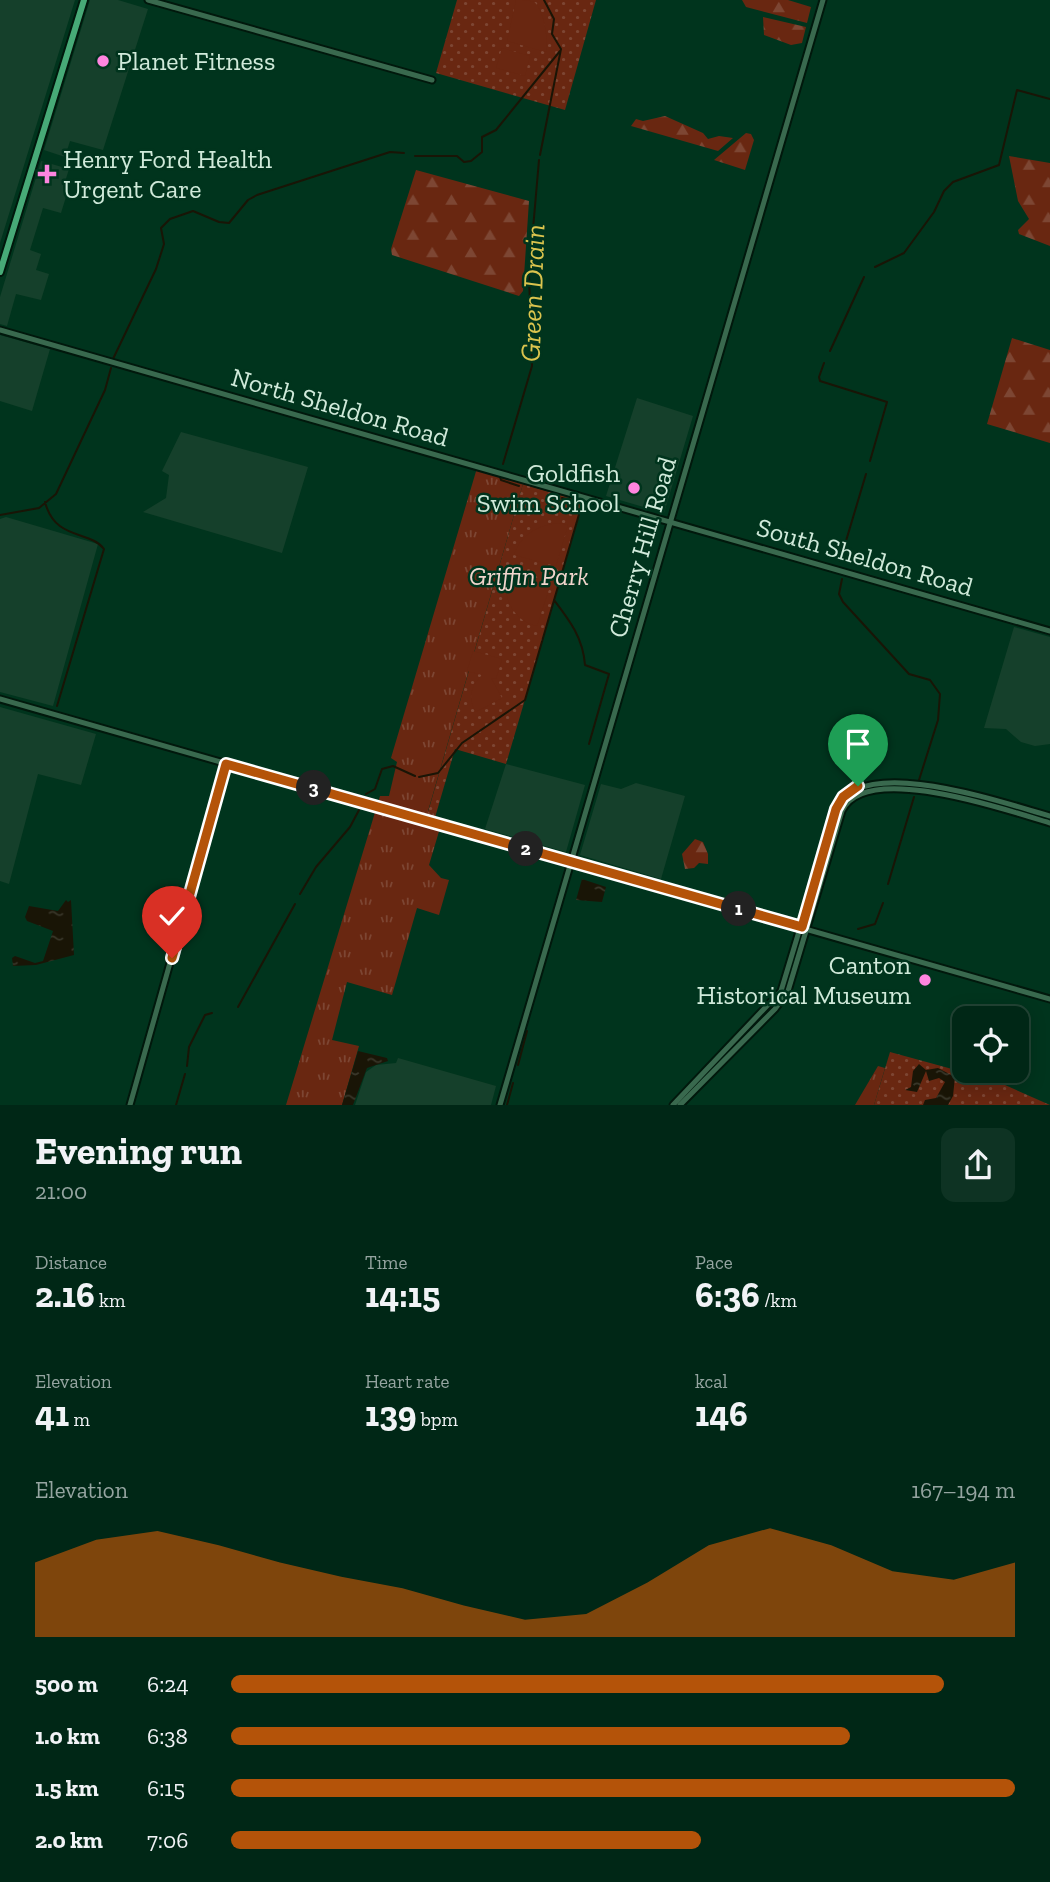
<!DOCTYPE html>
<html lang="en">
<head>
<meta charset="utf-8">
<style>
  body { margin:0; font-family:"Zilla Slab",serif; background:#0e3323; color:#f1f3f6; height:100vh; display:flex; flex-direction:column; font-size:26px; white-space:nowrap }
  * { box-sizing:border-box; margin:0 }
  p { font-size:23px; color:#95a5a1 }
  .icon { flex:none; width:38px; height:38px; fill:none; stroke:currentColor; stroke-width:2; stroke-linecap:round; stroke-linejoin:round }
  .map { position:relative; height:1105px; overflow:hidden }
  .side { display:flex; flex-direction:column; background:#002716; flex:1 }
  .side>* { flex:none }
  .buttons { position:absolute; left:952px; top:1006px; display:grid; gap:14px }
  .buttons a { display:grid; place-items:center; width:77px; height:77px; border-radius:14px; background:#002716; box-shadow:0 4px 18px #0003,0 0 0 2px #224435; font-size:35px }
  .pin { position:absolute; display:grid; place-items:center; width:60px; height:60px; color:#fff; margin:-72px -30px; border-radius:50% 50% 50% 0; rotate:-45deg; box-shadow:0 0 7px #0007 }
  .pin .icon { rotate:45deg }
  .km { position:absolute; width:35px; height:35px; margin:-18px; border-radius:50%; background:#222; color:#fff; font-size:19px; line-height:35px; text-align:center }
  .round { display:grid; place-items:center; flex:none; width:74px; height:74px; border-radius:14px; background:#0e3323 }
  .overview { display:flex; align-items:center; justify-content:space-between; height:119px; padding:0 35px }
  h1 { font-size:38px; font-weight:700; line-height:52px }
  .metrics { display:grid; grid-template-columns:repeat(3,1fr); gap:10px; height:119px; padding:7px 35px }
  .metrics div { display:grid; align-content:center }
  .metrics b { font-size:35px; font-weight:700 }
  .metrics small { font-size:19px; font-weight:400 }
  .metrics p { font-size:19px }
  .chart { height:196px; padding:14px 35px }
  .chart p { display:flex; justify-content:space-between }
  .chart svg { width:100%; height:126px; margin-top:7px; fill:#b45309; opacity:.7 }
  ul { padding:0 35px; list-style:none; font-size:23px }
  li { display:grid; grid-template-columns:112px 84px 1fr; align-items:center; height:52px }
  li i { height:18px; border-radius:9px; background:#b45309 }
  .map>svg:first-child { display:block }
  .built { fill:#15402b }
  .grass { fill:url(#grass-tufts) }
  .forest { fill:url(#forest-firs) }
  .park { fill:url(#park-dots) }
  .pitch { fill:#692711 }
  .water { fill:url(#water-ripples) }
  .lines { fill:none; stroke-linecap:round; stroke-linejoin:round }
  .stream { stroke:#191506; stroke-width:2 }
  .secondary-casing { stroke:#01180c; stroke-width:9 }
  .primary-casing { stroke:#01180c; stroke-width:10 }
  .secondary { stroke:#39694e; stroke-width:5 }
  .primary { stroke:#47aa77; stroke-width:6 }
  .route-casing { stroke:#fff; stroke-width:14 }
  .route { stroke:#b45309; stroke-width:9 }
  .poi-dot { fill:#fe85df; stroke:#00341d; stroke-width:2.5 }
  .labels { text-anchor:middle; stroke-width:5; stroke-linejoin:round; paint-order:stroke }
  .poi-label { font-size:26px; fill:#d0eada; stroke:#00341d; text-anchor:start }
  .street-label { font-size:26px; fill:#d0eada; stroke:#00341d }
  .park-label { font-size:26px; font-style:italic; fill:#f1d5cc; stroke:#00341d }
  .water-label { font-size:28px; font-style:italic; fill:#dbc44e; stroke:#00341d }
</style>
</head>
<body>
<div class="map">
<svg width="1050" height="1105" viewBox="0 0 1050 1105">
  <defs>
    <pattern id="grass-tufts" width="24" height="20" patternUnits="userSpaceOnUse" patternTransform="scale(1.75)"><rect width="24" height="20" fill="#692711"/><path d="M3 7l-1-3M5 7V3M7 7l1-3M15 17l-1-3M17 17v-4M19 17l1-3" fill="none" stroke="#7d4633"/></pattern>
    <pattern id="forest-firs" width="22" height="20" patternUnits="userSpaceOnUse" patternTransform="scale(1.75)"><rect width="22" height="20" fill="#692711"/><path d="M5 1l3.5 6h-7zM16 11l3.5 6h-7z" fill="#7d4633"/></pattern>
    <pattern id="park-dots" width="8" height="8" patternUnits="userSpaceOnUse" patternTransform="scale(1.75)"><rect width="8" height="8" fill="#692711"/><path d="M2 2h.1M6 6h.1" fill="none" stroke="#7d4633" stroke-width="1.8" stroke-linecap="round"/></pattern>
    <pattern id="water-ripples" width="26" height="14" patternUnits="userSpaceOnUse" patternTransform="scale(1.75)"><rect width="26" height="14" fill="#191506"/><path d="M2 4q2-2 4 0t4 0M15 11q2-2 4 0t4 0" fill="none" stroke="#39372a"/></pattern>
  </defs>
  <rect width="100%" height="100%" fill="#00341d"/>
  <path class="built" d="M0,0H75L0,243Z
    M90,0H118L148,9L103,150L70,141L65,157L44,150Z
    M41,161L69,169L64,185L69,187L61,213L43,208L30,250L41,254L36,270L49,274L41,300L16,294L7,326L0,324V297Z
    M0,335L50,349L32,411L0,401Z
    M637,398L693,416L664,513L606,496Z
    M181,432L308,467L282,553L143,512L166,498L169,475L162,471Z
    M6,517L98,544L53,706L0,692V519Z
    M1014,627L1050,637V744L1035,746L1021,742L1006,729L984,728Z
    M0,707L96,734L81,785L38,774L9,884L0,881Z
    M506,764L585,785L566,852L485,829Z
    M636,783L685,796L661,879L580,855L601,784L621,789Z
    M398,1058L496,1086L491,1105H355L366,1072L376,1065L396,1063Z"/>
  <path class="grass" d="M477,468L522,481L523,484L428,811L436,814L433,826L440,828L429,865L441,878L449,880L439,915L417,908L392,995L347,982L332,1040L359,1046L342,1105H286L380,796H389L397,762L391,758Z
    M878,1066L885,1068L874,1105H855Z"/>
  <path class="forest" d="M742,0H788L811,7L807,23L746,7Z
    M763,17L806,27L802,43L791,45L764,35Z
    M665,116L703,133L708,139L719,136L733,138L718,151L631,126L636,119L643,121Z
    M746,133L751,134L754,140L745,170L714,160Z
    M1009,156L1050,163V246L1019,234L1018,230L1029,219L1018,201Z
    M416,170L529,201L523,291L519,296L392,255L391,249Z
    M1012,338L1050,350V443L987,424Z
    M695,839L703,842L708,854V864L699,863L694,868L685,869L682,854Z"/>
  <path class="park" d="M457,0H596L565,110L436,73Z
    M523,484L583,502L506,764L455,749L436,814L428,812Z
    M890,1052L996,1081L1050,1105H874Z"/>
  <path class="pitch" d="M516,0C523,0 528,0 534,2C544,9 549,42 546,52L507,41Z
    M502,48L530,56L525,76L496,68Z
    M559,523L568,525L556,566L514,555C521,534 538,525 559,523Z
    M509,568L551,583L537,626C511,621 499,591 509,568Z
    M473,651L502,659L496,679L491,678L502,698L476,712C467,698 471,686 482,675L467,671Z"/>
  <path class="water" d="M582,879L606,887L602,902L576,900Z
    M66,900L68,902L71,900L74,955L36,965L13,966L12,958L15,956L35,963L43,961L53,931L27,921L25,917L29,906L58,911Z
    M358,1051L387,1058L388,1061L367,1068L353,1105H342Z
    M919,1064L926,1070L938,1068L955,1077L953,1096L948,1105H923L925,1100L936,1098L945,1082L939,1078L929,1081L926,1071L917,1092L905,1090L911,1087L913,1071Z"/>
  <g class="lines">
    <path class="stream" d="M540,155L561,49L552,34L554,19L544,0
      M415,156H457L464,162L471,161L482,152V137L496,130L560,51
      M875,267L904,253L934,212L944,191L953,182L999,165L1017,90L1050,99
      M830,351L864,277
      M113,359L156,269L164,244L161,228L170,219L193,211L219,222L229,223L248,200L257,195L390,152L404,153
      M824,363L819,377L820,381L887,402L870,461
      M503,464L532,366L529,275L539,160
      M500,477L501,480L519,486
      M45,502C55,541 90,530 104,549L57,706
      M0,515L39,508L56,494L105,390L111,368
      M840,561L866,474
      M842,579L839,594L843,602L909,674L930,680L940,694L938,720L919,780
      M554,600C570,621 583,638 585,665L609,674L589,744
      M419,777L438,773L462,743L525,700L582,504L562,498
      M366,794L375,789L382,769L393,766L415,776
      M888,884L914,797
      M300,894L316,867L350,827L359,810
      M858,929L875,924L883,903
      M238,1007L295,904
      M518,1065L527,1031
      M187,1066L189,1047L205,1015L212,1013
      M176,1105L185,1074
      M507,1105L513,1083"/>
    <g class="secondary-casing">
      <path id="secondary" d="M148,0L432,80
        M0,330L1050,631
        M0,699L1050,999
        M130,1105L226,764
        M500,1105L823,0
        M673,1105L781,991L836,809C861,752 1006,804 1050,816
        M680,1105L775,1009L788,991L842,811C865,760 1009,811 1050,823"/>
    </g>
    <g class="primary-casing">
      <path id="primary" d="M0,272L84,0"/>
    </g>
    <use href="#secondary" class="secondary"/>
    <use href="#primary" class="primary"/>
  </g>
  <g class="lines">
    <g class="route-casing">
      <path id="route" d="M172,958L226,764L802,927L836,809L843,797L858,786"/>
    </g>
    <use href="#route" class="route"/>
  </g>
  <g class="poi-dot">
    <circle cx="103" cy="61" r="7"/>
    <path d="M43.5 163.5h7v7h7v7h-7v7h-7v-7h-7v-7h7z"/>
    <circle cx="634" cy="488" r="7"/>
    <circle cx="925" cy="980" r="7"/>
  </g>
  <g class="labels">
    <g class="poi-label">
      <text x="117" y="70">Planet Fitness</text>
      <text x="63" y="168">Henry Ford Health<tspan x="63" dy="30">Urgent Care</tspan></text>
      <text x="620" y="482" text-anchor="end">Goldfish<tspan x="620" dy="30">Swim School</tspan></text>
      <text x="911" y="974" text-anchor="end">Canton<tspan x="911" dy="30">Historical Museum</tspan></text>
    </g>
    <g class="street-label">
      <text transform="translate(340 407) rotate(16)" y="9">North Sheldon Road</text>
      <text transform="translate(642 547) rotate(-74)" y="9">Cherry Hill Road</text>
      <text transform="translate(865 557) rotate(16)" y="9">South Sheldon Road</text>
    </g>
    <g class="park-label">
      <text x="529" y="585">Griffin Park</text>
    </g>
    <g class="water-label">
      <text transform="translate(532 293) rotate(-88)" y="10">Green Drain</text>
    </g>
  </g>
</svg>
<div class="buttons">
<a><svg class="icon" aria-label="locate" viewBox="0 0 24 24"><circle cx="12" cy="12" r="6"/><path d="M12 2v4M12 18v4M2 12h4M18 12h4"/></svg></a>
</div>
<div class="pin" style="left:858px;top:786px;background:#1e9e55"><svg class="icon" aria-label="arrive" viewBox="0 0 24 24"><path d="M6 21V4h12l-3 4 3 4H6"/></svg></div>
<div class="pin" style="left:172px;top:958px;background:#d93025"><svg class="icon" aria-label="check" viewBox="0 0 24 24"><path d="M5 12l5 5 9-10"/></svg></div>
<b class="km" style="left:739px;top:909px">1</b>
<b class="km" style="left:526px;top:849px">2</b>
<b class="km" style="left:314px;top:788px">3</b>
</div>
<section class="side">
<div class="overview"><div><h1>Evening run</h1><p>21:00</p></div><a class="round"><svg class="icon" aria-label="share" viewBox="0 0 24 24"><path d="M12 15V3M7 8l5-5 5 5M5 13v7h14v-7"/></svg></a></div>
<div class="metrics">
<div><p>Distance</p><b>2.16<small> km</small></b></div>
<div><p>Time</p><b>14:15</b></div>
<div><p>Pace</p><b>6:36<small> /km</small></b></div>
</div>
<div class="metrics">
<div><p>Elevation</p><b>41<small> m</small></b></div>
<div><p>Heart rate</p><b>139<small> bpm</small></b></div>
<div><p>kcal</p><b>146</b></div>
</div>
<div class="chart"><p><span>Elevation</span>167–194 m</p>
<svg viewBox="0 0 160 44" preserveAspectRatio="none"><path d="M0 44V18L10 10L20 7L30 12L40 18L50 23L60 27L70 33L80 38L90 36L100 25L110 12L120 6L130 12L140 21L150 24L160 18V44z"/></svg>
</div>
<ul>
<li><b>500 m</b>6:24<i style="width:91%"></i></li>
<li><b>1.0 km</b>6:38<i style="width:79%"></i></li>
<li><b>1.5 km</b>6:15<i style="width:100%"></i></li>
<li><b>2.0 km</b>7:06<i style="width:60%"></i></li>
</ul>
</section>
</body>
</html>
